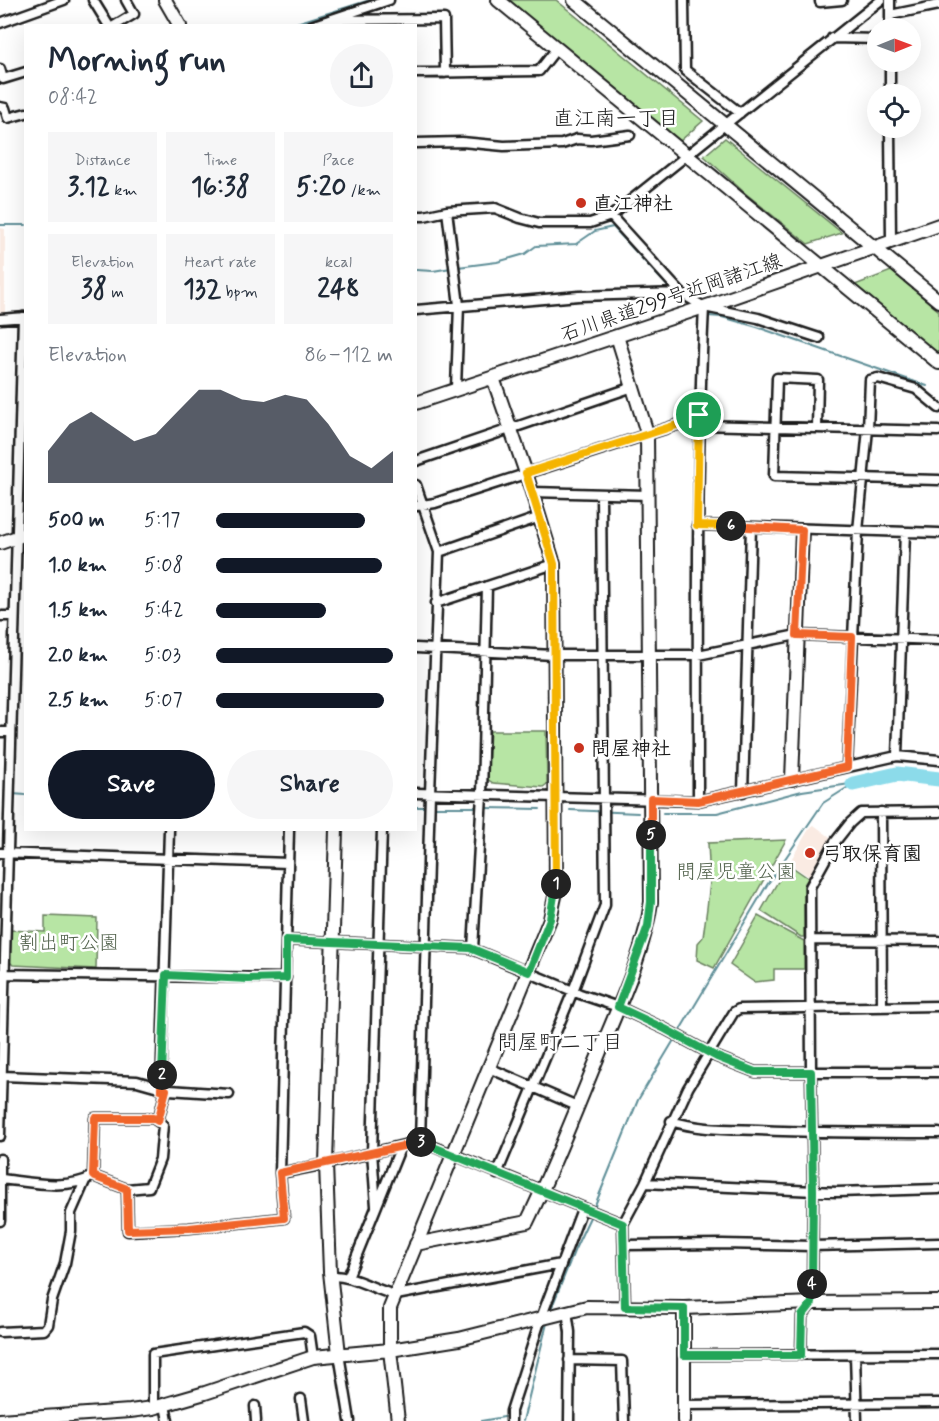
<!DOCTYPE html>
<html lang="en">
<head>
<meta charset="utf-8">
<style>
  body { margin:0; font-family:Mynerve,"Klee One",sans-serif; background:#f6f6f7; color:#1f2937; height:100vh; display:flex; flex-direction:column; font-size:22px; white-space:nowrap }
  * { box-sizing:border-box; margin:0 }
  p { font-size:20px; color:#747a83 }
  .icon { flex:none; width:33px; height:33px; fill:none; stroke:currentColor; stroke-width:2; stroke-linecap:round; stroke-linejoin:round }
  .map { position:relative; flex:1; overflow:hidden }
  .sheet { position:absolute; left:24px; top:24px; width:393px; height:807px; display:flex; flex-direction:column; background:#fff; border-radius:0px; box-shadow:0 6px 24px #0002 }
  .sheet>* { flex:none }
  .needle { width:39px; rotate:89deg }
  .fabs { position:absolute; left:867px; top:18px; display:grid; gap:12px }
  .fabs a { display:grid; place-items:center; width:54px; height:54px; border-radius:50%; background:#fff; box-shadow:0 6px 24px #0002; font-size:30px }
  .pin { position:absolute; display:grid; place-items:center; width:51px; height:51px; color:#fff; margin:-26px; border:3px solid #fff; border-radius:50%; box-shadow:0 2px 6px #0007 }
  .km { position:absolute; width:30px; height:30px; margin:-15px; border-radius:50%; background:#222; color:#fff; font-size:16px; line-height:30px; text-align:center }
  .round { display:grid; place-items:center; flex:none; width:63px; height:63px; border-radius:32px; background:#f6f6f7 }
  .summary { display:flex; align-items:center; justify-content:space-between; height:102px; padding:0 24px }
  h1 { font-size:33px; font-weight:800; line-height:45px }
  .metrics { display:grid; grid-template-columns:repeat(3,1fr); gap:9px; height:102px; padding:6px 24px }
  .metrics div { display:grid; align-content:center; border-radius:0px; background:#f6f6f7; text-align:center }
  .metrics b { font-size:26px; font-weight:800 }
  .metrics small { font-size:16px; font-weight:400 }
  .metrics p { font-size:16px }
  .chart { height:168px; padding:12px 24px }
  .chart p { display:flex; justify-content:space-between }
  .chart svg { width:100%; height:108px; margin-top:6px; fill:#111827; opacity:.7 }
  .primary-button { display:flex; gap:12px; margin-top:auto; padding:12px 24px }
  .primary-button a { flex:1; height:69px; border-radius:36px; background:#111827; color:#fff; font-size:24px; font-weight:800; line-height:69px; text-align:center }
  .primary-button a+a { background:#f6f6f7; color:#1f2937 }
  ul { padding:0 24px; list-style:none; font-size:20px }
  li { display:grid; grid-template-columns:96px 72px 1fr; align-items:center; height:45px }
  li i { height:15px; border-radius:8px; background:#111827 }
  .map>svg:first-child { display:block }
  .built { fill:#faebe3 }
  .green { fill:#b7e5a4; stroke:#6a8060; stroke-width:1.5 }
  .lines { fill:none; stroke-linecap:round; stroke-linejoin:round }
  .stream { stroke:#5f8f98; stroke-width:2 }
  .river { stroke:#8cdbea; stroke-width:15 }
  .street-casing { stroke:#1c1c1c; stroke-width:13 }
  .secondary-casing { stroke:#1c1c1c; stroke-width:16 }
  .street { stroke:#fff; stroke-width:8 }
  .secondary { stroke:#fff; stroke-width:12 }
  .split-1-casing { stroke:#fff; stroke-width:12 }
  .split-2-casing { stroke:#fff; stroke-width:12 }
  .split-3-casing { stroke:#fff; stroke-width:12 }
  .split-4-casing { stroke:#fff; stroke-width:12 }
  .split-5-casing { stroke:#fff; stroke-width:12 }
  .split-6-casing { stroke:#fff; stroke-width:12 }
  .split-7-casing { stroke:#fff; stroke-width:12 }
  .split-1 { stroke:#f5b400; stroke-width:8 }
  .split-2 { stroke:#22a559; stroke-width:8 }
  .split-3 { stroke:#f0652b; stroke-width:8 }
  .split-4 { stroke:#22a559; stroke-width:8 }
  .split-5 { stroke:#22a559; stroke-width:8 }
  .split-6 { stroke:#f0652b; stroke-width:8 }
  .split-7 { stroke:#f5b400; stroke-width:8 }
  .poi-dot { fill:#c8321e; stroke:#fff; stroke-width:2 }
  .labels { text-anchor:middle; stroke-width:5; stroke-linejoin:round; paint-order:stroke }
  .poi-label { font-size:20px; font-weight:bold; fill:#1c1c1c; stroke:#fff; text-anchor:start }
  .street-label { font-size:20px; fill:#1c1c1c; stroke:#fff }
  .park-label { font-size:20px; fill:#52624c; stroke:#fff }
  .neighbourhood-label { font-size:21px; fill:#1c1c1c; stroke:#fff }
</style>
</head>
<body>
<div class="map">
<svg width="939" height="1421" viewBox="0 0 939 1421">
  <rect width="100%" height="100%" fill="#fff"/>
  <filter id="ink" filterUnits="userSpaceOnUse"><feTurbulence type="fractalNoise" baseFrequency=".0167" numOctaves="2"/><feDisplacementMap in="SourceGraphic" scale="12" xChannelSelector="R" yChannelSelector="G"/><feConvolveMatrix kernelMatrix="1 2 1 2 8 2 1 2 1" color-interpolation-filters="sRGB"/></filter>
  <g filter="url(#ink)">
    <path class="built" d="M0,228L5,229V313H0Z
      M814,825L834,840L811,878L789,863L809,829Z"/>
    <path class="green" d="M508,0H556L703,121L680,141Z
      M725,138L842,233L808,244L745,193L704,156Z
      M891,271L939,311V355L855,285Z
      M490,731H546L547,784L543,787L493,783L487,779Z
      M786,840L714,968L697,960L698,943L703,937L707,908L710,882L708,843Z
      M788,864L808,878L804,885V937H801L761,911Z
      M45,916L97,918L96,969L13,965L9,961L10,930L45,932Z
      M758,916L804,941V969H774V980L754,982L730,965Z"/>
    <g class="lines">
      <path class="stream" d="M287,26L370,0
        M9,112L26,108
        M0,113H2
        M0,225H26
        M458,267L497,262L525,254L536,246L576,244L595,231L613,227L671,290
        M416,270L433,271L451,268
        M677,296L683,303
        M708,316L722,317L757,327L927,386
        M12,794L26,795
        M416,807H428
        M433,807H479
        M484,808L540,809
        M570,810L638,813
        M663,813H717L802,791L850,784
        M593,1210L638,1100L767,885L823,803L853,784
        M550,1312L575,1249L591,1215
        M481,1421L504,1417
        M523,1421L547,1323"/>
      <path class="river" d="M853,784L897,774L939,779"/>
      <g class="street-casing">
        <path id="street" d="M93,0L109,26
          M684,0L685,70L740,113
          M820,0V2L842,0
          M890,15L939,5
          M329,20L444,19L445,73
          M0,23L64,0
          M114,26L134,14L126,0
          M311,26L389,0
          M890,28V0
          M832,38L878,39
          M890,62V94
          M0,69L3,79L26,72
          M416,73L539,71L557,48
          M0,107L5,108L8,118L26,113
          M890,128L891,241
          M416,143L462,142L504,146L562,144L577,139L591,140L630,135
          M447,211L459,305L456,388
          M416,216H424L447,211L495,208L520,218L539,223H590L611,216L881,0
          M611,216L681,293L704,307L758,318L819,338
          M416,310L579,296L681,293
          M0,319L26,317
          M698,425L938,431
          M817,428L818,380L777,378L774,476L939,480
          M416,461L633,387
          M416,485L439,552L430,793L420,1141
          M532,492L648,495
          M416,506L435,503L683,423L699,415
          M697,525L939,533
          M439,552L540,517
          M436,603L554,564
          M0,616H14
          M416,648L553,655H698L797,635L939,640
          M0,732H10
          M897,756L905,532
          M847,767L858,531L868,429L870,380L878,378L916,389L939,408
          M743,792L751,527
          M416,793L698,801L897,756L939,760
          M698,801C698,636 696,472 704,307
          M881,812L882,1007
          M0,853L288,863
          M286,940L470,948L580,994L618,1007L665,1029L717,1057L755,1072H939
          M811,940L939,941
          M473,949L482,795L487,586
          M1,974L286,978
          M489,1068L577,1106
          M2,1076L137,1081L169,1090L229,1094
          M161,1089L169,830
          M158,1121L166,1090
          M671,1121C699,1130 729,1129 758,1130C819,1133 879,1133 939,1133
          M0,1136L23,317
          M0,1159V1221
          M280,1173L326,1164L420,1141L623,1224
          M497,1174L573,991L605,905L601,494
          M93,1176L95,1118H153L163,1125L160,1159L149,1187L127,1189
          M1,1179C29,1182 68,1191 93,1176L127,1189L128,1231L189,1228L284,1218L280,1173L289,830
          M645,1183L837,1192L939,1189
          M376,1206L372,1152L382,830
          M625,1245L722,1244L812,1246L939,1243
          M331,1276C353,1275 374,1290 396,1295L561,1264
          M348,1277L401,1146
          M625,1307L623,1224L645,1183L688,1088L734,1012L739,1009L939,1006
          M567,1311L570,1332L569,1421
          M0,1332L44,1330L48,1325L52,1300L65,1263L71,1231V1213L85,1181
          M339,1354L350,1421
          M684,1355L939,1354
          M801,1355L802,1316L812,1303L813,1191L811,1072L810,887L835,842L850,823L861,813L939,812
          M855,1355L857,1421
          M569,1360L622,1361L624,1421
          M301,1399L304,1421
          M165,1405L168,1421
          M684,1405L939,1403
          M255,1406L256,1421
          M153,1408V1354L304,1332L310,1336L313,1357
          M511,1421V1411L541,1318L582,1209"/>
      </g>
      <g class="secondary-casing">
        <path id="secondary" d="M165,0L180,26
          M498,0L939,363
          M574,0L939,301
          M416,403L710,305L939,225
          M0,543L26,534
          M792,779L802,530
          M336,830L326,1164L330,1272L339,1354
          M416,1244L527,1222C554,1167 576,1110 599,1054C619,1005 644,954 651,902L647,433L617,336
          M684,1308V1421
          M0,1420L130,1411L153,1408L205,1393L313,1357L390,1350L459,1339L587,1307L684,1308L812,1303L939,1302
          M398,1421L390,1350V1308L550,919L556,892L554,564L526,473L493,378"/>
      </g>
      <use href="#street" class="street"/>
      <use href="#secondary" class="secondary"/>
    </g>
  </g>
  <g class="lines" filter="url(#ink)">
    <g class="split-1-casing">
      <path id="split-1" d="M556,884L554,564L526,473L683,423L699,415"/>
    </g>
    <g class="split-2-casing">
      <path id="split-2" d="M162,1075L166,975L248,979L286,978V940L470,948L529,972L550,919L556,884"/>
    </g>
    <g class="split-3-casing">
      <path id="split-3" d="M162,1075L161,1089L166,1090L158,1121L153,1118H95L93,1176L127,1189L128,1230L189,1228L284,1218L280,1173L421,1142"/>
    </g>
    <g class="split-4-casing">
      <path id="split-4" d="M421,1142L623,1224L625,1307L684,1308V1355H801L802,1316L812,1303V1284"/>
    </g>
    <g class="split-5-casing">
      <path id="split-5" d="M651,835V902L648,926L618,1007L665,1029L717,1057L755,1072H811L813,1191L812,1284"/>
    </g>
    <g class="split-6-casing">
      <path id="split-6" d="M651,835V799L698,801L847,767L852,637L797,635L802,530L731,526"/>
    </g>
    <g class="split-7-casing">
      <path id="split-7" d="M699,415L697,525L731,526"/>
    </g>
    <use href="#split-1" class="split-1"/>
    <use href="#split-2" class="split-2"/>
    <use href="#split-3" class="split-3"/>
    <use href="#split-4" class="split-4"/>
    <use href="#split-5" class="split-5"/>
    <use href="#split-6" class="split-6"/>
    <use href="#split-7" class="split-7"/>
  </g>
  <g class="poi-dot">
    <circle cx="581" cy="203" r="6"/>
    <circle cx="579" cy="748" r="6"/>
    <circle cx="810" cy="853" r="6"/>
  </g>
  <g class="labels">
    <g class="poi-label">
      <text x="593" y="210">直江神社</text>
      <text x="591" y="755">問屋神社</text>
      <text x="822" y="860">弓取保育園</text>
    </g>
    <g class="street-label">
      <text transform="translate(671 297) rotate(-19)" y="7">石川県道299号近岡諸江線</text>
    </g>
    <g class="park-label">
      <text x="736" y="878">問屋児童公園</text>
      <text x="69" y="949">割出町公園</text>
    </g>
    <g class="neighbourhood-label">
      <text x="616" y="125">直江南一丁目</text>
      <text x="560" y="1049">問屋町二丁目</text>
    </g>
  </g>
</svg>
<div class="fabs">
<a><svg class="needle" viewBox="-14 -14 28 28"><path d="M0-13l5 13h-10z" fill="#e53935"/><path d="M0 13l5-13h-10z" fill="#747a83"/></svg></a>
<a><svg class="icon" aria-label="locate" viewBox="0 0 24 24"><circle cx="12" cy="12" r="6"/><path d="M12 2v4M12 18v4M2 12h4M18 12h4"/></svg></a>
</div>
<div class="pin" style="left:699px;top:415px;background:#1e9e55"><svg class="icon" aria-label="arrive" viewBox="0 0 24 24"><path d="M6 21V4h12l-3 4 3 4H6"/></svg></div>
<b class="km" style="left:556px;top:884px">1</b>
<b class="km" style="left:162px;top:1075px">2</b>
<b class="km" style="left:421px;top:1142px">3</b>
<b class="km" style="left:812px;top:1284px">4</b>
<b class="km" style="left:651px;top:835px">5</b>
<b class="km" style="left:731px;top:526px">6</b>
<section class="sheet">
<div class="summary"><div><h1>Morning run</h1><p>08:42</p></div><a class="round"><svg class="icon" aria-label="share" viewBox="0 0 24 24"><path d="M12 15V3M7 8l5-5 5 5M5 13v7h14v-7"/></svg></a></div>
<div class="metrics">
<div><p>Distance</p><b>3.12<small> km</small></b></div>
<div><p>Time</p><b>16:38</b></div>
<div><p>Pace</p><b>5:20<small> /km</small></b></div>
</div>
<div class="metrics">
<div><p>Elevation</p><b>38<small> m</small></b></div>
<div><p>Heart rate</p><b>132<small> bpm</small></b></div>
<div><p>kcal</p><b>248</b></div>
</div>
<div class="chart"><p><span>Elevation</span>86–112 m</p>
<svg viewBox="0 0 160 44" preserveAspectRatio="none"><path d="M0 44V31L10 20L20 15L30 21L40 27L50 24L60 15L70 6L80 6L90 10L100 11L110 8L120 10L130 20L140 33L150 38L160 31V44z"/></svg>
</div>
<ul>
<li><b>500 m</b>5:17<i style="width:84%"></i></li>
<li><b>1.0 km</b>5:08<i style="width:94%"></i></li>
<li><b>1.5 km</b>5:42<i style="width:62%"></i></li>
<li><b>2.0 km</b>5:03<i style="width:100%"></i></li>
<li><b>2.5 km</b>5:07<i style="width:95%"></i></li>
</ul>
<div class="primary-button"><a>Save</a><a>Share</a></div>
</section>
</div>
</body>
</html>
